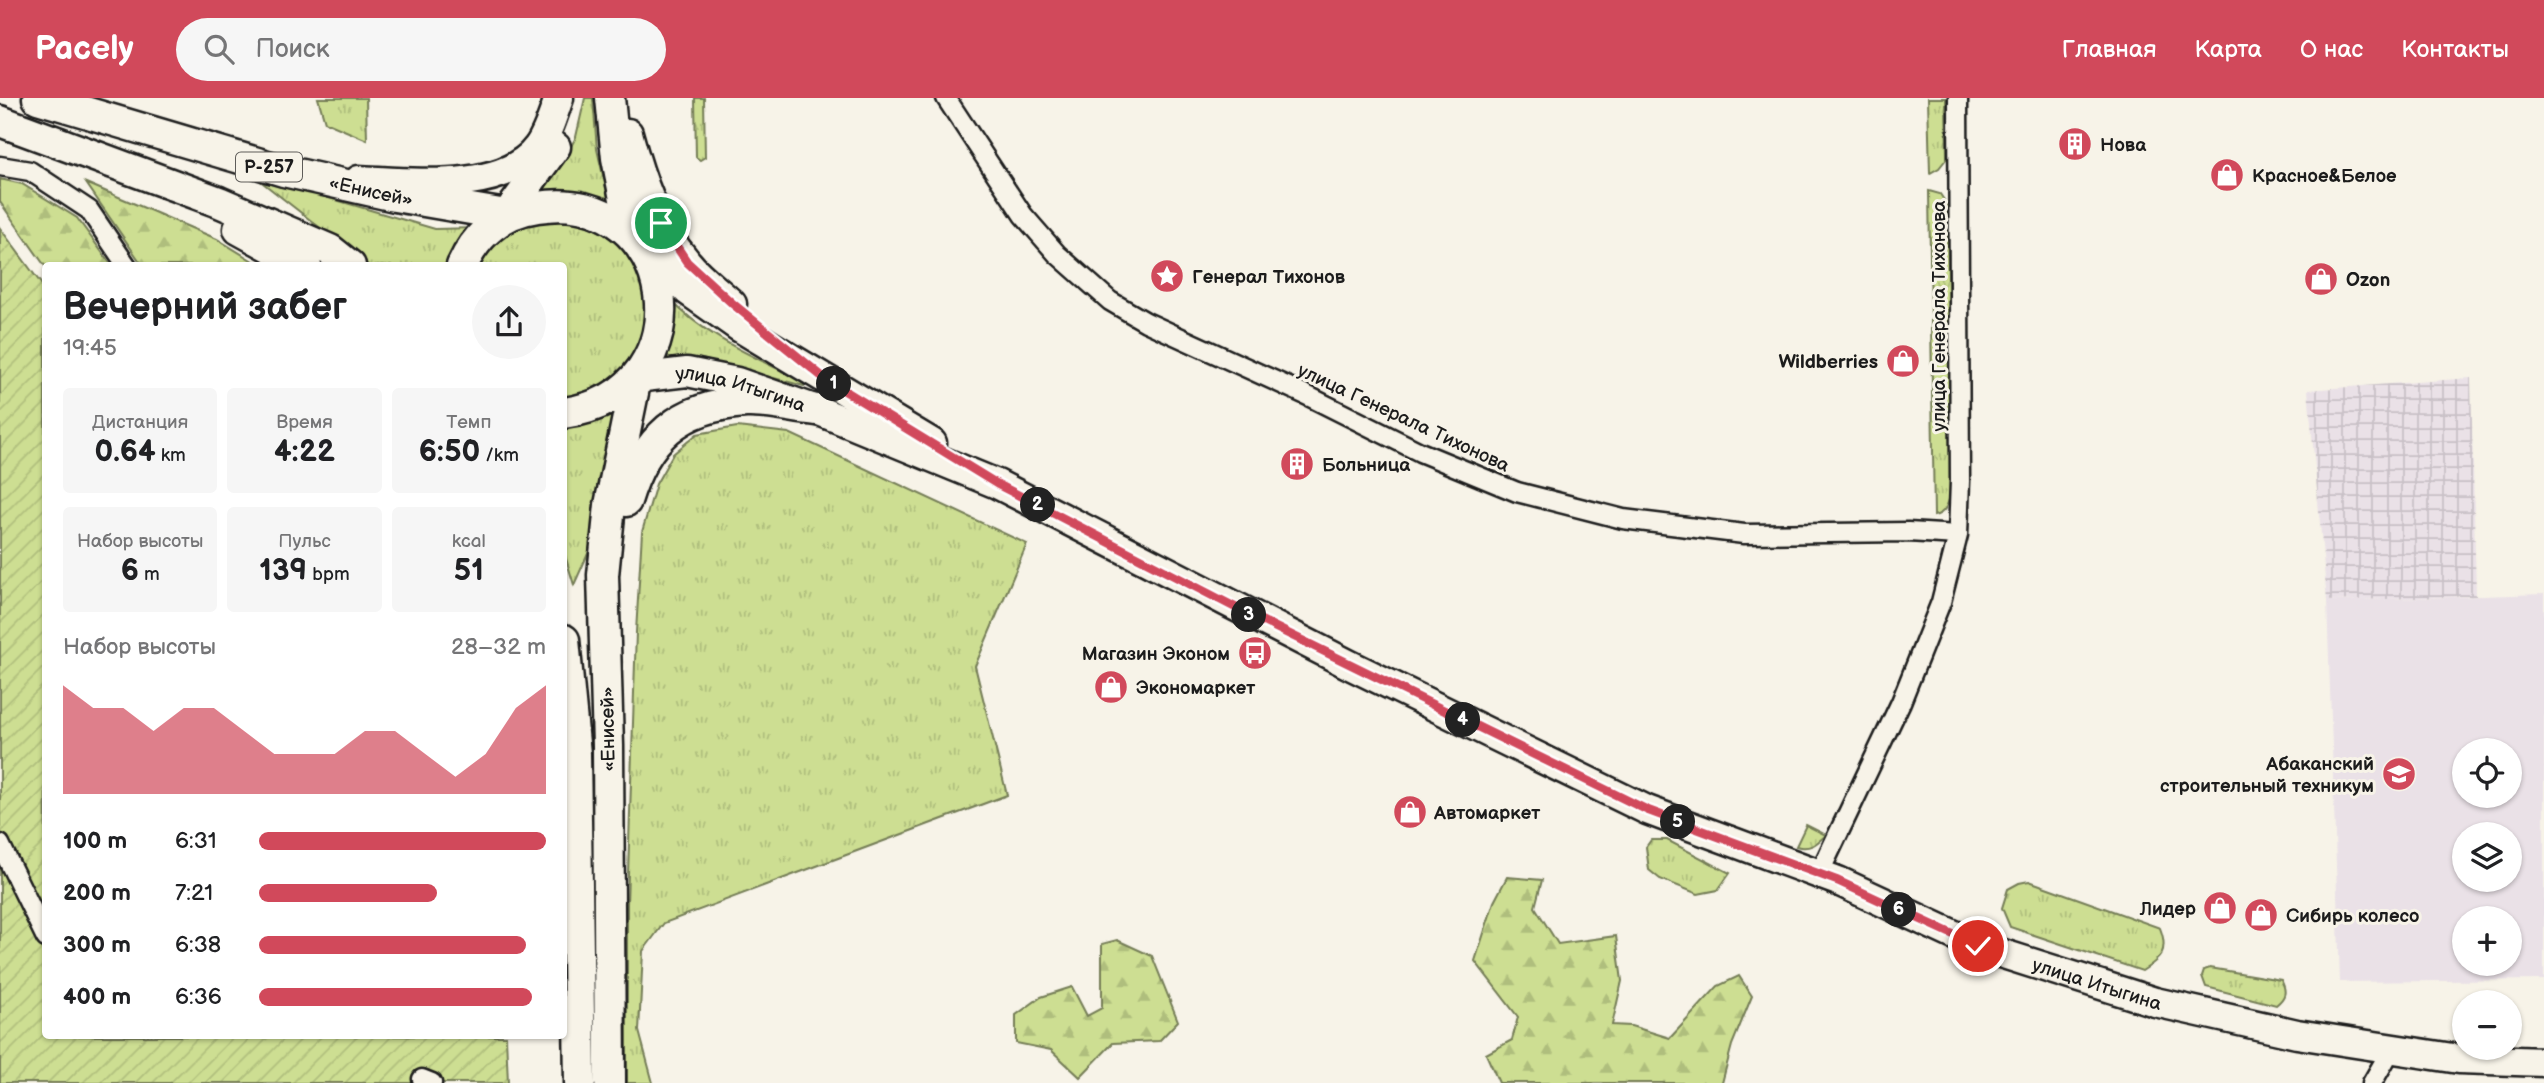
<!DOCTYPE html>
<html lang="ru">
<head>
<meta charset="utf-8">
<style>
  body { margin:0; font-family:"Balsamiq Sans",sans-serif; background:#f6f6f6; color:#202124; height:100vh; display:flex; flex-direction:column; font-size:26px; white-space:nowrap }
  * { box-sizing:border-box; margin:0 }
  p { font-size:23px; color:#757577 }
  .icon { flex:none; width:38px; height:38px; fill:none; stroke:currentColor; stroke-width:2; stroke-linecap:round; stroke-linejoin:round }
  .map { position:relative; flex:1; overflow:hidden }
  .drawer { position:absolute; left:42px; top:164px; width:525px; height:777px; display:flex; flex-direction:column; background:#fff; border-radius:7px; box-shadow:0 2px 5px #0004 }
  .drawer>* { flex:none }
  .tools { position:absolute; left:2452px; top:640px; display:grid; gap:14px }
  .tools a { display:grid; place-items:center; width:70px; height:70px; border-radius:50%; background:#fff; box-shadow:0 2px 5px #0004; font-size:35px }
  .pin { position:absolute; display:grid; place-items:center; width:60px; height:60px; color:#fff; margin:-30px; border:4px solid #fff; border-radius:50%; box-shadow:0 2px 7px #0007 }
  .km { position:absolute; width:35px; height:35px; margin:-18px; border-radius:50%; background:#222; color:#fff; font-size:19px; line-height:35px; text-align:center }
  .round { display:grid; place-items:center; flex:none; width:74px; height:74px; border-radius:37px; background:#f6f6f6 }
  .overview { display:flex; align-items:center; justify-content:space-between; height:119px; padding:0 21px }
  h1 { font-size:38px; font-weight:800; line-height:52px }
  .figures { display:grid; grid-template-columns:repeat(3,1fr); gap:10px; height:119px; padding:7px 21px }
  .figures div { display:grid; align-content:center; border-radius:7px; background:#f6f6f6; text-align:center }
  .figures b { font-size:30px; font-weight:800 }
  .figures small { font-size:19px; font-weight:400 }
  .figures p { font-size:19px }
  .chart { height:196px; padding:14px 21px }
  .chart p { display:flex; justify-content:space-between }
  .chart svg { width:100%; height:126px; margin-top:7px; fill:#d1495b; opacity:.7 }
  ul { padding:0 21px; list-style:none; font-size:23px }
  li { display:grid; grid-template-columns:112px 84px 1fr; align-items:center; height:52px }
  li i { height:18px; border-radius:9px; background:#d1495b }
  header { display:flex; align-items:center; gap:42px; box-sizing:border-box; height:98px; padding:0 35px; background:#d1495b; color:#fff }
  header strong { font-size:33px }
  nav { display:flex; gap:38px; margin-inline-start:auto; font-size:24px }
  .search { width:490px; height:63px; background:#f6f6f6; display:flex; align-items:center; gap:18px; box-sizing:border-box; padding:0 24px; border-radius:38px; color:#757577; font-size:26px }
  .map>svg:first-child { display:block }
  .built { fill:#eae1e7; fill-rule:evenodd }
  .industrial { fill:url(#industrial-grid) }
  .grass { fill:url(#grass-tufts); stroke:#747d57; stroke-width:2 }
  .forest { fill:url(#forest-firs); stroke:#747d57; stroke-width:2 }
  .garden { fill:url(#garden-furrows); stroke:#747d57; stroke-width:2 }
  .lines { fill:none; stroke-linecap:round; stroke-linejoin:round }
  .minor-casing { stroke:#1c1c1c; stroke-width:23 }
  .primary-casing { stroke:#1c1c1c; stroke-width:33 }
  .trunk-casing { stroke:#1c1c1c; stroke-width:35 }
  .minor { stroke:#f7f3e8; stroke-width:18 }
  .primary { stroke:#f7f3e8; stroke-width:28 }
  .trunk { stroke:#f7f3e8; stroke-width:30 }
  .route-casing { stroke:#fff; stroke-width:14 }
  .route { stroke:#d1495b; stroke-width:9 }
  .labels { text-anchor:middle; stroke-width:6; stroke-linejoin:round; paint-order:stroke }
  .shield { fill:#f7f3e8; stroke:#5e5c59; stroke-width:2 }
  .shield-label { font-size:18px; font-weight:bold; fill:#1c1c1c }
  .poi-label { font-size:19px; font-weight:bold; fill:#1c1c1c; stroke:#f7f3e8; text-anchor:start }
  .street-label { font-size:19px; fill:#1c1c1c; stroke:#f7f3e8 }
</style>
</head>
<body>
<header>
<strong>Pacely</strong>
<div class="search"><svg class="icon" aria-label="search" viewBox="0 0 24 24"><circle cx="10" cy="10" r="6"/><path d="M15 15l6 6"/></svg>Поиск</div>
<nav><a>Главная</a><a>Карта</a><a>О нас</a><a>Контакты</a></nav>
</header>
<div class="map">
<svg width="2544" height="985" viewBox="0 0 2544 985">
  <defs>
    <pattern id="industrial-grid" width="8" height="8" patternUnits="userSpaceOnUse" patternTransform="scale(1.75)"><rect width="8" height="8" fill="#eae1e7"/><path d="M0 4h8M4 0v8" fill="none" stroke="#c8c0c6"/></pattern>
    <pattern id="grass-tufts" width="24" height="20" patternUnits="userSpaceOnUse" patternTransform="scale(1.75)"><rect width="24" height="20" fill="#cdde92"/><path d="M3 7l-1-3M5 7V3M7 7l1-3M15 17l-1-3M17 17v-4M19 17l1-3" fill="none" stroke="#afbe7d"/></pattern>
    <pattern id="forest-firs" width="22" height="20" patternUnits="userSpaceOnUse" patternTransform="scale(1.75)"><rect width="22" height="20" fill="#cdde92"/><path d="M5 1l3.5 6h-7zM16 11l3.5 6h-7z" fill="#afbe7d"/></pattern>
    <pattern id="garden-furrows" width="10" height="10" patternUnits="userSpaceOnUse" patternTransform="scale(1.75)"><rect width="10" height="10" fill="#cdde92"/><path d="M-1 1l2-2M0 10L10 0M9 11l2-2" fill="none" stroke="#afbe7d"/></pattern>
  </defs>
  <rect width="100%" height="100%" fill="#f7f3e8"/>
  <filter id="ink" filterUnits="userSpaceOnUse"><feTurbulence type="fractalNoise" baseFrequency=".0143" numOctaves="2"/><feDisplacementMap in="SourceGraphic" scale="14" xChannelSelector="R" yChannelSelector="G"/><feConvolveMatrix kernelMatrix="1 2 1 2 8 2 1 2 1" color-interpolation-filters="sRGB"/></filter>
  <g filter="url(#ink)">
    <path class="built" d="M2544,496V882L2340,884L2327,503ZM2464,653H2510V698H2464ZM2464,737H2510V782H2464ZM2464,821H2510V866H2464Z"/>
    <path class="industrial" d="M2471,280L2476,498L2327,503L2308,292Z"/>
    <path class="grass" d="M318,0H366L367,42L325,24Z
      M585,0H593L597,51L610,108L533,97L561,68L576,39Z
      M695,0H704L705,59L700,62L696,59Z
      M1928,0H1946L1947,60L1939,70L1930,75Z
      M254,78L435,131L475,130L450,168H369Z
      M1929,93L1940,96L1946,105L1947,113L1952,389C1949,401 1948,415 1934,418Z
      M569,122C589,127 608,135 622,150C656,186 653,250 614,282C601,292 579,297 564,303V168H477C503,131 525,123 569,122Z
      M669,200C704,239 759,261 805,284L804,288L698,260L679,259L656,266Z
      M617,310L591,449L574,487L564,454V326Z
      M737,329L789,335L1027,446L975,568L1007,697L664,825L643,853L639,933L653,985H627V806L636,534L642,434L656,386L673,356L697,336Z
      M1806,727L1826,737C1816,746 1810,752 1796,748Z
      M1651,742H1667L1730,775L1718,792L1698,796L1660,781L1649,772L1646,749Z
      M2029,783L2160,830C2169,853 2161,861 2142,873L2010,829L2002,810L2008,791L2019,785Z
      M2210,870L2281,882C2287,893 2286,899 2276,907L2206,889L2202,878L2204,872Z"/>
    <path class="forest" d="M0,81L22,86L77,120L112,168H45L0,104Z
      M86,85L217,141L261,168H143Z
      M1507,779L1542,782L1535,809L1558,846L1616,838L1622,883L1612,927L1631,928L1670,940L1718,888L1739,878L1752,898L1732,947L1722,985H1499L1486,956L1512,942L1518,919L1475,863L1494,804Z
      M1117,842L1152,858L1178,923L1159,943L1113,945L1080,979L1051,952L1016,945V917L1041,899L1072,889L1087,918L1102,910V846Z"/>
    <path class="garden" d="M0,130L45,191L46,938H506L508,985H0Z"/>
    <g class="lines">
      <g class="minor-casing">
        <path id="minor" d="M946,0L1023,117L1057,156L1110,203L1146,224L1306,297L1420,354L1517,394L1623,421L1744,436L1908,434L1958,437
          M0,68L30,73L89,112L127,168
          M0,746L46,840
          M1819,776L1901,604L1941,504L1958,437L1960,383L1958,0
          M422,981L432,985
          M2372,985L2391,952"/>
      </g>
      <g class="primary-casing">
        <g id="primary">
          <path d="M610,0L616,60L625,106L637,142L688,193L739,229L932,345"/>
          <path d="M628,35C640,80 656,128 687,164C700,180 717,192 732,206"/>
          <path d="M359,82C409,84 504,96 538,49C548,35 553,17 559,0"/>
          <path d="M506,117L556,49"/>
          <path id="s1" d="M636,280L687,274L737,284L817,312L997,386L1350,567L1647,712L1838,783L1978,848L2155,904L2297,936L2459,961L2544,964"/>
        </g>
      </g>
      <g class="trunk-casing">
        <g id="trunk">
          <path id="s2" d="M38,0L284,73L395,98L506,117"/>
          <path d="M0,23L219,104L330,152L350,168"/>
          <path d="M239,131L306,168"/>
          <path d="M462,168C477,135 502,114 538,109C678,86 712,294 564,315"/>
          <path d="M626,403C645,340 679,308 746,304C769,303 794,310 817,312"/>
          <path d="M564,542L575,656L580,985"/>
          <path d="M610,985L608,648L603,477L610,407L636,280"/>
        </g>
      </g>
      <use href="#minor" class="minor"/>
      <use href="#primary" class="primary"/>
      <use href="#trunk" class="trunk"/>
    </g>
  </g>
  <g class="lines" filter="url(#ink)">
    <g class="route-casing">
      <path id="route" d="M661,125L687,164L733,206L824,280L997,386L1246,515L1647,712L1838,783L1978,848"/>
    </g>
    <use href="#route" class="route"/>
  </g>
  <defs>
    <g id="building-disc" transform="scale(1.75)"><circle r="9.5" fill="#d1495b" stroke="#f7f3e8"/><path d="M-4-6H4V6H1V3H-1V6H-4ZM-2.5-4.3h1.7v1.8h-1.7ZM.8-4.3h1.7v1.8H.8ZM-2.5-1h1.7V.8h-1.7ZM.8-1h1.7V.8H.8Z" fill="#fff"/></g>
    <g id="shop-disc" transform="scale(1.75)"><circle r="9.5" fill="#d1495b" stroke="#f7f3e8"/><path d="M-5-2.5h2.3a2.7 3.5 0 0 1 5.4 0H5L5.5 6h-11ZM-1.5-2.5h3a1.5 2.3 0 0 0-3 0Z" fill="#fff"/></g>
    <g id="sight-disc" transform="scale(1.75)"><circle r="9.5" fill="#d1495b" stroke="#f7f3e8"/><path d="M0-6L1.8-2.2L6-1.7L2.9 1.2L3.7 5.4L0 3.3L-3.7 5.4L-2.9 1.2L-6-1.7L-1.8-2.2Z" fill="#fff"/></g>
    <g id="bus-disc" transform="scale(1.75)"><circle r="9.5" fill="#d1495b" stroke="#f7f3e8"/><path d="M-5-6H5V4H4V6H2V4H-2V6H-4V4H-5ZM-3.5-4V0h7V-4ZM-3.5 1.2v1.5H-2V1.2ZM2 1.2v1.5H3.5V1.2Z" fill="#fff"/></g>
    <g id="university-disc" transform="scale(1.75)"><circle r="9.5" fill="#d1495b" stroke="#f7f3e8"/><path d="M0-5L7-2L0 1L-7-2ZM-4 1L0 2.5L4 1V4Q0 6-4 4Z" fill="#fff"/></g>
  </defs>
  <g fill-rule="evenodd">
    <use href="#building-disc" x="2075" y="46"/>
    <use href="#shop-disc" x="2227" y="77"/>
    <use href="#sight-disc" x="1167" y="178"/>
    <use href="#shop-disc" x="2321" y="181"/>
    <use href="#shop-disc" x="1903" y="263"/>
    <use href="#building-disc" x="1297" y="366"/>
    <use href="#bus-disc" x="1255" y="555"/>
    <use href="#shop-disc" x="1111" y="589"/>
    <use href="#university-disc" x="2399" y="676"/>
    <use href="#shop-disc" x="1410" y="714"/>
    <use href="#shop-disc" x="2220" y="810"/>
    <use href="#shop-disc" x="2261" y="817"/>
  </g>
  <g class="labels">
    <rect class="shield" x="236" y="54.5" width="66" height="29" rx="5"/>
    <g class="shield-label">
      <text x="269" y="75">Р-257</text>
    </g>
    <g class="poi-label">
      <text x="2100" y="53">Нова</text>
      <text x="2252" y="84">Красное&amp;Белое</text>
      <text x="1192" y="185">Генерал Тихонов</text>
      <text x="2346" y="188">Ozon</text>
      <text x="1878" y="270" text-anchor="end">Wildberries</text>
      <text x="1322" y="373">Больница</text>
      <text x="1230" y="562" text-anchor="end">Магазин Эконом</text>
      <text x="1136" y="596">Экономаркет</text>
      <text x="2374" y="672" text-anchor="end">Абаканский<tspan x="2374" dy="22">строительный техникум</tspan></text>
      <text x="1434" y="721">Автомаркет</text>
      <text x="2196" y="817" text-anchor="end">Лидер</text>
      <text x="2286" y="824">Сибирь колесо</text>
    </g>
    <g class="street-label">
      <text dy="7" stroke="none"><textPath href="#s2" startOffset="346">«Енисей»</textPath></text>
      <text transform="translate(1938 218) rotate(-90)" y="7">улица Генерала Тихонова</text>
      <text dy="7" stroke="none"><textPath href="#s1" startOffset="107">улица Итыгина</textPath></text>
      <text transform="translate(1404 319) rotate(25)" y="7">улица Генерала Тихонова</text>
      <text transform="translate(607 631) rotate(-91)" y="7">«Енисей»</text>
      <text dy="7" stroke="none"><textPath href="#s1" startOffset="1592">улица Итыгина</textPath></text>
    </g>
  </g>
</svg>
<div class="tools">
<a><svg class="icon" aria-label="locate" viewBox="0 0 24 24"><circle cx="12" cy="12" r="6"/><path d="M12 2v4M12 18v4M2 12h4M18 12h4"/></svg></a>
<a><svg class="icon" aria-label="layers" viewBox="0 0 24 24"><path d="M12 4l9 5-9 5-9-5zM3 14l9 5 9-5"/></svg></a>
<a>+</a>
<a>−</a>
</div>
<div class="pin" style="left:661px;top:125px;background:#1e9e55"><svg class="icon" aria-label="arrive" viewBox="0 0 24 24"><path d="M6 21V4h12l-3 4 3 4H6"/></svg></div>
<div class="pin" style="left:1978px;top:848px;background:#d93025"><svg class="icon" aria-label="check" viewBox="0 0 24 24"><path d="M5 12l5 5 9-10"/></svg></div>
<b class="km" style="left:834px;top:286px">1</b>
<b class="km" style="left:1038px;top:407px">2</b>
<b class="km" style="left:1249px;top:517px">3</b>
<b class="km" style="left:1463px;top:622px">4</b>
<b class="km" style="left:1678px;top:724px">5</b>
<b class="km" style="left:1899px;top:812px">6</b>
<section class="drawer">
<div class="overview"><div><h1>Вечерний забег</h1><p>19:45</p></div><a class="round"><svg class="icon" aria-label="share" viewBox="0 0 24 24"><path d="M12 15V3M7 8l5-5 5 5M5 13v7h14v-7"/></svg></a></div>
<div class="figures">
<div><p>Дистанция</p><b>0.64<small> km</small></b></div>
<div><p>Время</p><b>4:22</b></div>
<div><p>Темп</p><b>6:50<small> /km</small></b></div>
</div>
<div class="figures">
<div><p>Набор высоты</p><b>6<small> m</small></b></div>
<div><p>Пульс</p><b>139<small> bpm</small></b></div>
<div><p>kcal</p><b>51</b></div>
</div>
<div class="chart"><p><span>Набор высоты</span>28–32 m</p>
<svg viewBox="0 0 160 44" preserveAspectRatio="none"><path d="M0 44V6L10 14L20 14L30 22L40 14L50 14L60 22L70 30L80 30L90 30L100 22L110 22L120 30L130 38L140 30L150 14L160 6V44z"/></svg>
</div>
<ul>
<li><b>100 m</b>6:31<i style="width:100%"></i></li>
<li><b>200 m</b>7:21<i style="width:62%"></i></li>
<li><b>300 m</b>6:38<i style="width:93%"></i></li>
<li><b>400 m</b>6:36<i style="width:95%"></i></li>
</ul>
</section>
</div>
</body>
</html>
